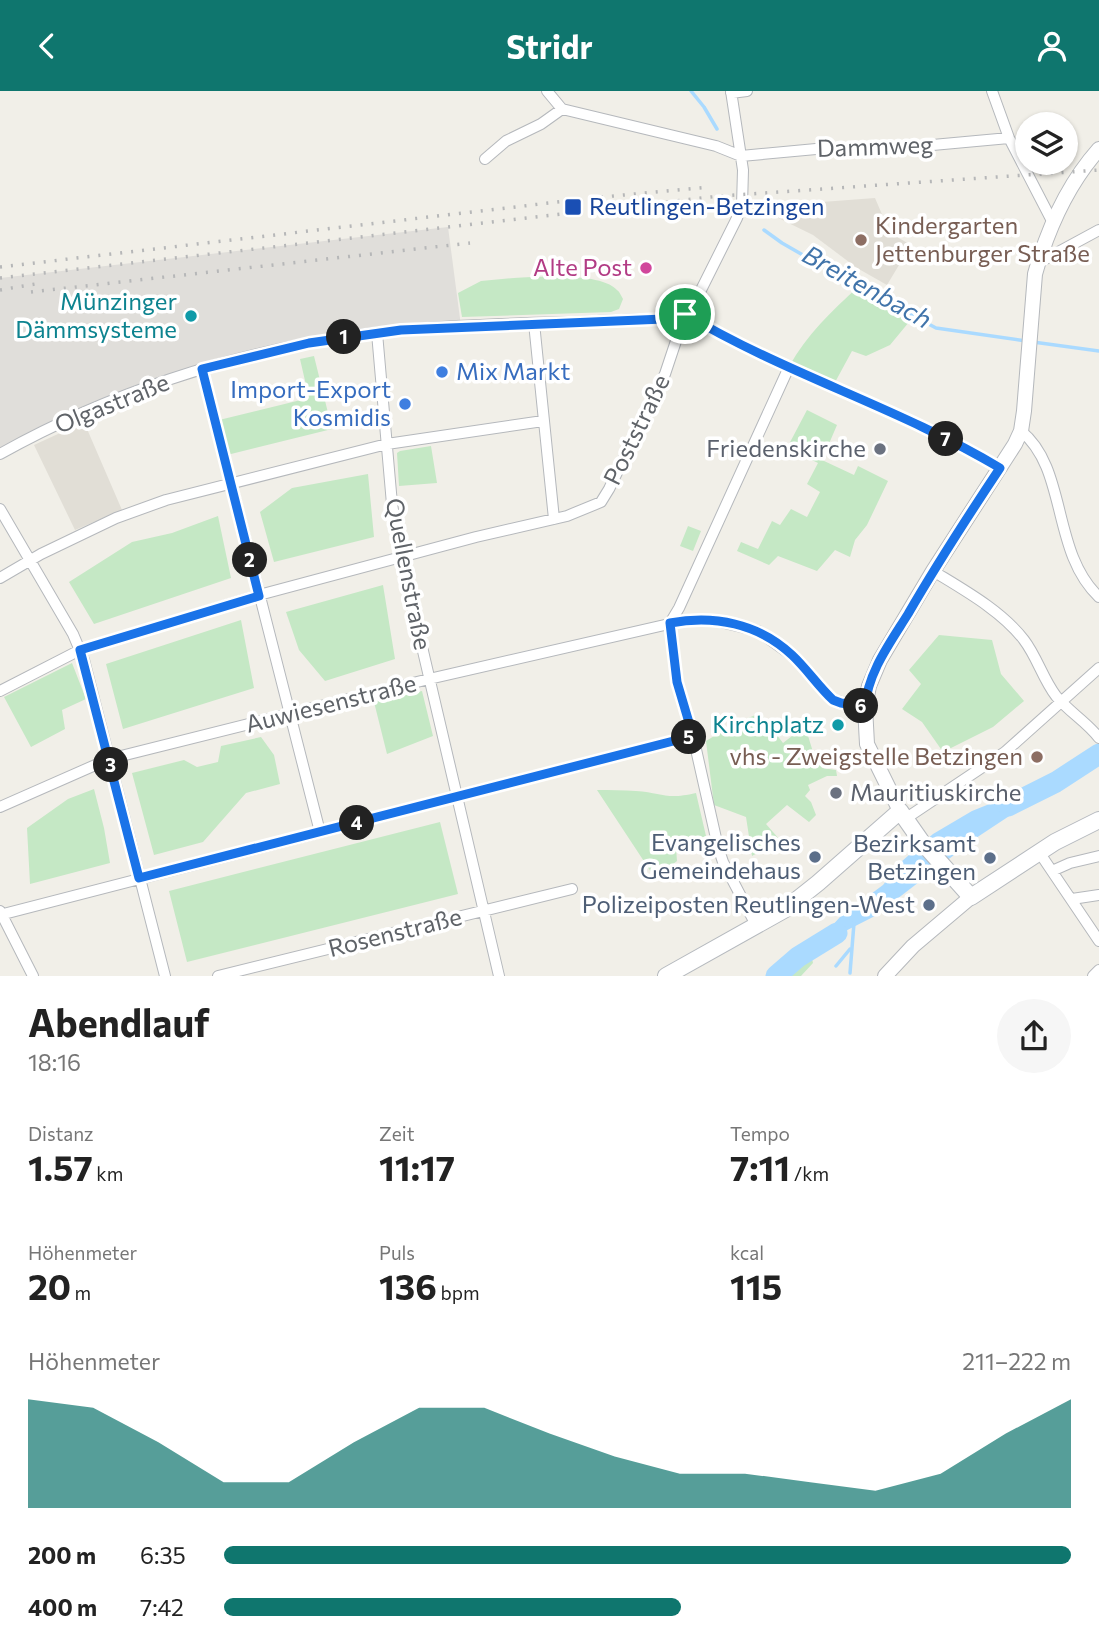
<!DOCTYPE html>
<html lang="de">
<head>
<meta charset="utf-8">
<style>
  body { margin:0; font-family:Commissioner,sans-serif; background:#f6f6f6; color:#222; height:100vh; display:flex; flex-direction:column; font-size:26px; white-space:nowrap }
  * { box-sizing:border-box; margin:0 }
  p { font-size:23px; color:#767676 }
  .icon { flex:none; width:38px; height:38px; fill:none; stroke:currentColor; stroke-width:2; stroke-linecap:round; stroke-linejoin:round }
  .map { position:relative; height:885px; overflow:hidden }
  .panel { display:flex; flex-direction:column; background:#fff; flex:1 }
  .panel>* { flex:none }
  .buttons { position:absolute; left:1015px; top:21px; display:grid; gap:14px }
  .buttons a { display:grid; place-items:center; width:63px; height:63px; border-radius:50%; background:#fff; box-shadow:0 2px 5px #0004; font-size:35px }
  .pin { position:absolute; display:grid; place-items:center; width:60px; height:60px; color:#fff; margin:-30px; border:4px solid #fff; border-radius:50%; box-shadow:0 2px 7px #0007 }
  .km { position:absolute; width:35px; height:35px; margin:-18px; border-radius:50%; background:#222; color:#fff; font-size:19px; line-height:35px; text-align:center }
  .round { display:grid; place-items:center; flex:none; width:74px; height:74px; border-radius:37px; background:#f6f6f6 }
  .overview { display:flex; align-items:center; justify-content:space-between; height:119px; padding:0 28px }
  h1 { font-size:38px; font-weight:700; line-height:52px }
  .metrics { display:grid; grid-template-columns:repeat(3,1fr); gap:10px; height:119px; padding:7px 28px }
  .metrics div { display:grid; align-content:center }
  .metrics b { font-size:35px; font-weight:700 }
  .metrics small { font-size:19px; font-weight:400 }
  .metrics p { font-size:19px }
  .chart { height:196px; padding:14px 28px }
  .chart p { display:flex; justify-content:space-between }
  .chart svg { width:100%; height:126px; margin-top:7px; fill:#0f766e; opacity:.7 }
  ul { padding:0 28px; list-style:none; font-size:23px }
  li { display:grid; grid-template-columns:112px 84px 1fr; align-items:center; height:52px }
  li i { height:18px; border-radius:9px; background:#0f766e }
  header { display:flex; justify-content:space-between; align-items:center; height:91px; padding:0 28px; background:#0f766e; color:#fff; font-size:32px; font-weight:700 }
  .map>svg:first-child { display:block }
  .industrial { fill:#e0deda }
  .education { fill:#e1ded6 }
  .green { fill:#c5e8c5 }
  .water { fill:#aadaff }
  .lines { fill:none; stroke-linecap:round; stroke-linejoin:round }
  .stream { stroke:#aadaff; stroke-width:3.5 }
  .river { stroke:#aadaff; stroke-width:21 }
  .minor-casing { stroke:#b5b8bc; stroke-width:12 }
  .tertiary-casing { stroke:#b5b8bc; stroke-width:16 }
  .secondary-casing { stroke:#b6babf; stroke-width:18 }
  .minor { stroke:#fff; stroke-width:10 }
  .tertiary { stroke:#fff; stroke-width:14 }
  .secondary { stroke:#fff; stroke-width:16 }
  .rail { stroke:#b6b7b8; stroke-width:3.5; stroke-dasharray:2 9; stroke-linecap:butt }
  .route-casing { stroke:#fff; stroke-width:14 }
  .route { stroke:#1a73e8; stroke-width:9 }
  .transit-dot { fill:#1a4fb4; stroke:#fff; stroke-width:2.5 }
  .education-dot { fill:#8d6e63; stroke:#fff; stroke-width:2.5 }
  .hotel-dot { fill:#d1479c; stroke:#fff; stroke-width:2.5 }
  .culture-dot { fill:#0f9aa8; stroke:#fff; stroke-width:2.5 }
  .shop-dot { fill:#3f7fe0; stroke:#fff; stroke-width:2.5 }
  .worship-dot { fill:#6b7280; stroke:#fff; stroke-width:2.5 }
  .service-dot { fill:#5c6f8a; stroke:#fff; stroke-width:2.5 }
  .labels { text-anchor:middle; stroke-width:7; stroke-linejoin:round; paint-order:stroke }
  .street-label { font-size:24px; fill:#5f6368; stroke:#fff }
  .transit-label { font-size:24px; fill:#164399; stroke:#fff; text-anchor:start }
  .education-label { font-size:24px; fill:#785e54; stroke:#fff; text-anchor:start }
  .hotel-label { font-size:24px; fill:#b23c85; stroke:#fff; text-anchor:end }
  .culture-label { font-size:24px; fill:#0d838f; stroke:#fff; text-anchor:end }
  .shop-label { font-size:24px; fill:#366cbe; stroke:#fff; text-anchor:start }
  .worship-label { font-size:24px; fill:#5b616d; stroke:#fff; text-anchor:end }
  .service-label { font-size:24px; fill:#4e5e75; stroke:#fff; text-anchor:end }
  .water-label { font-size:26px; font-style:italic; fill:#4174aa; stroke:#fff }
</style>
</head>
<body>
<header><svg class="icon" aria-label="back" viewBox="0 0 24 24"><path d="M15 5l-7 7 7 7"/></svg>Stridr<svg class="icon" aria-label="person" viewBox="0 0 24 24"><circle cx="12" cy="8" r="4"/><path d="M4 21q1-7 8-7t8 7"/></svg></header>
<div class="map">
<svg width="1099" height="885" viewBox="0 0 1099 885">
  <rect width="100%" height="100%" fill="#f1efe8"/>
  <path class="industrial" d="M448,136L461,235L353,244L165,290L0,363V187Z"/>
  <path class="education" d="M875,107L890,142L911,154L887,194L857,177L813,144L756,116Z
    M84,331L122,419L75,439L34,354Z"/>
  <path class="green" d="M514,187C538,186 600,181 617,199C620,201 621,205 623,208L619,218L611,221L462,226L458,202L481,190Z
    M859,195L914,225L890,254L866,265L852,260L833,295L789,276C807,243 832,220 859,195Z
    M314,265L332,338L223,365L215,330L309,307L300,268Z
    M807,319L837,334L822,369L854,384L858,375L888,390L867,434L855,449L850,466L835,459L817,480L778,465L769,474L737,460L741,451L758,458L772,430L780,434L791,418L807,426L820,401L807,393L818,372L787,357Z
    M431,355L437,392L399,395L397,362L400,360Z
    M368,383L374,446L274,471L260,421L292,397Z
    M218,425L231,487L94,533L69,491L132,451L172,442Z
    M688,435L701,440L693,460L680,455Z
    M383,494L395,568L325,590L299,559L286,521Z
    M241,529L254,597L123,638L106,573Z
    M939,544L992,549L1001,583L1024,610L993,636L943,661L922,631L902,618L921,593L909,579Z
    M72,572L86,608L62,619L65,638L31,656L4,606Z
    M422,600L433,645L387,663L374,611Z
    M760,622L783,652L805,635L813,661L822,677L836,679L837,685H827L808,694L810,699L805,705L811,711L816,724L809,731L787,714L766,733L780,749L752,765L746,726L714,714L706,650L734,633Z
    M261,646L274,664L280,693L246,702L203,751L154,764L132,682L184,669L197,676L218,671L221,655Z
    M94,698L104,737L110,772L30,793L27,737L68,708Z
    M597,699C610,699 623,699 636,700C663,702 666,709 696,702L706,745L676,757L677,770L655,787Z
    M440,731L458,803L187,871L169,800Z
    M810,859L813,872L801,885H776Z"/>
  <path class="water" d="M1022,700H1031L1033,703L1023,716L976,747L875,825L812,857L840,826L883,794L901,771L933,743L972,720Z"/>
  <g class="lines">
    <path class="stream" d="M691,0L704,16L717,38
      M764,139L782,152L843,187L936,237L1026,250
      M1033,251L1099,260
      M836,875L850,858
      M850,882L854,832"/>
    <path class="river" d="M1008,715L1056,691L1099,663
      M776,885L798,866L837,842"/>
    <g class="minor-casing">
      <path id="minor" d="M547,0L562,18L716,55L741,65L816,58H889L1009,47
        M992,0L1009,47L1052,130
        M731,2L747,0
        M485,68L506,50L541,33L562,18
        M1038,172L1099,139
        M685,223C785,283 899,317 1001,377
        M534,232L554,428
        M377,242L392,413L401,466L499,885
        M202,278L320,741
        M1021,340C1068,378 1051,461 1099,506
        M0,363C107,303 229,263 351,245C421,235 492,233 563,231C596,231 630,227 664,228L685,223
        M0,418L73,543L84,569L165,885
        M933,480C964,499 1002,520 1024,549C1037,566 1043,588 1056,605C1069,621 1087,631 1099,647
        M0,487L41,463L116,427L166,409L387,353L543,330
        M0,600L80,559L259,504L476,446L567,425L601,411L609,398L665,283L685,223L699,203L737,127L742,114L743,79L731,0
        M0,716L109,668L429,588L682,530L712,529L758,540L793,565L833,609L865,616
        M905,728L1005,661L1099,577
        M1039,761L1099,850
        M1052,780L1070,772L1099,765
        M1072,808L1099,804
        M0,820L33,885
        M0,824L693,645
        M757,836L723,771L718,756L693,645L677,591L670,532L679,517L789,276
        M218,885L572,798
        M1093,885L1099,879"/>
    </g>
    <g class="tertiary-casing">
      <path id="tertiary" d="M900,720L867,653L865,616L869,595L880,569L933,480L1015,353L1021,340L1024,320L1035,183C1048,137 1067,94 1099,58
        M885,885L913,855L971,806"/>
    </g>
    <g class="secondary-casing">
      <path id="secondary" d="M666,885L784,819L818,792L900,720L921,750L971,806L1055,751L1099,729"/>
    </g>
    <use href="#minor" class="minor"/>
    <use href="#tertiary" class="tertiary"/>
    <use href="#secondary" class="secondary"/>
    <path class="rail" d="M0,176L592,107L709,96
      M0,187L720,105L1099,79
      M0,199L41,192
      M31,201L470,152"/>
  </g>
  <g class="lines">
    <g class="route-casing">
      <path id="route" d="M685,223C785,283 900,317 1000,377C968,425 937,473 908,523C890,552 868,581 865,616L841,612L833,609C818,595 807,578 792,564C758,532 714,524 670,532L677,591L693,645L139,787L80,559L259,505L202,278L309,252L401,239L664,228Z"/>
    </g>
    <use href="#route" class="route"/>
  </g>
  <rect class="transit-dot" x="564" y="107" width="18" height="18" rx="3.5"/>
  <g class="education-dot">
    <circle cx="861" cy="149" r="7"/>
    <circle cx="1037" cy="666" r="7"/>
  </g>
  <circle class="hotel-dot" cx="646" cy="177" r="7"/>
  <g class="culture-dot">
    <circle cx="191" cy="225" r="7"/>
    <circle cx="838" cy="634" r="7"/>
  </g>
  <g class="shop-dot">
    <circle cx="442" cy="281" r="7"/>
    <circle cx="405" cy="313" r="7"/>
  </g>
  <g class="worship-dot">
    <circle cx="880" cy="358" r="7"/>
    <circle cx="836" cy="702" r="7"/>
  </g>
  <g class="service-dot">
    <circle cx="815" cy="766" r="7"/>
    <circle cx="990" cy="767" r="7"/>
    <circle cx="929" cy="814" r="7"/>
  </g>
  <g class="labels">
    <g class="street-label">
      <text transform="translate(875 56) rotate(-2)" y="8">Dammweg</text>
      <text transform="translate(112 313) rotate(-22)" y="8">Olgastraße</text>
      <text transform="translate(637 339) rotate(-64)" y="8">Poststraße</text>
      <text transform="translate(408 483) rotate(79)" y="8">Quellenstraße</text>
      <text transform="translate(331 613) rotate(-14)" y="8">Auwiesenstraße</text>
      <text transform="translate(395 842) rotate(-14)" y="8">Rosenstraße</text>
    </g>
    <g class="transit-label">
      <text x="589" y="124">Reutlingen-Betzingen</text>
    </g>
    <g class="education-label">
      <text x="875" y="143">Kindergarten<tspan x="875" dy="28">Jettenburger Straße</tspan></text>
      <text x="1023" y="674" text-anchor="end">vhs - Zweigstelle Betzingen</text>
    </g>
    <g class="hotel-label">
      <text x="632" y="185">Alte Post</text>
    </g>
    <g class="culture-label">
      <text x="177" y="219">Münzinger<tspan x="177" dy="28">Dämmsysteme</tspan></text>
      <text x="824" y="642">Kirchplatz</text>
    </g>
    <g class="shop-label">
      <text x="456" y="289">Mix Markt</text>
      <text x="391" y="307" text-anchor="end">Import-Export<tspan x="391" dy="28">Kosmidis</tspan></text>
    </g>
    <g class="worship-label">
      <text x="866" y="366">Friedenskirche</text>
      <text x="850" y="710" text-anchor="start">Mauritiuskirche</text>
    </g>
    <g class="service-label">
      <text x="801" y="760">Evangelisches<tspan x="801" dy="28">Gemeindehaus</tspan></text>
      <text x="976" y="761">Bezirksamt<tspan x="976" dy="28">Betzingen</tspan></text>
      <text x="915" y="822">Polizeiposten Reutlingen-West</text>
    </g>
    <g class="water-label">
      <text transform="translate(867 196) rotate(29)" y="9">Breitenbach</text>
    </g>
  </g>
</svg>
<div class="buttons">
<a><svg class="icon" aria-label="layers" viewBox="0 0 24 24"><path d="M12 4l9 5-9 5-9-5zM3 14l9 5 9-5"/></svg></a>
</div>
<div class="pin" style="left:685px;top:223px;background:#1e9e55"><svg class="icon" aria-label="arrive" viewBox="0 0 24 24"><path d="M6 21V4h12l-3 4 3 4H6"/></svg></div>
<b class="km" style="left:344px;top:246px">1</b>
<b class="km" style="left:250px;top:469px">2</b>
<b class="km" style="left:111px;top:674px">3</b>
<b class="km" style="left:357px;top:732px">4</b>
<b class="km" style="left:689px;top:646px">5</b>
<b class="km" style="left:861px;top:615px">6</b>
<b class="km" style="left:946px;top:348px">7</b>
</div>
<section class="panel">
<div class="overview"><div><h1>Abendlauf</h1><p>18:16</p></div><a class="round"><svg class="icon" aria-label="share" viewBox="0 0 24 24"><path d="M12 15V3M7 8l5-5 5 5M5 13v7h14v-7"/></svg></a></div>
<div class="metrics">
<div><p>Distanz</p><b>1.57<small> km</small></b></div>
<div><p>Zeit</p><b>11:17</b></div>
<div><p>Tempo</p><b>7:11<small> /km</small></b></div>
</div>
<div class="metrics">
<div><p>Höhenmeter</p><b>20<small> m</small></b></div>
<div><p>Puls</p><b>136<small> bpm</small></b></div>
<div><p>kcal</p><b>115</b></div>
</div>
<div class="chart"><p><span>Höhenmeter</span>211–222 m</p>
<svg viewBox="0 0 160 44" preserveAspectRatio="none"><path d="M0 44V6L10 9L20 21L30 35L40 35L50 21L60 9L70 9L80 18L90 26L100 32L110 32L120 35L130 38L140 32L150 18L160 6V44z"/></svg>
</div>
<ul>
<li><b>200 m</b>6:35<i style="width:100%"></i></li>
<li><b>400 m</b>7:42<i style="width:54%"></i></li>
</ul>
</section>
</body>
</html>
